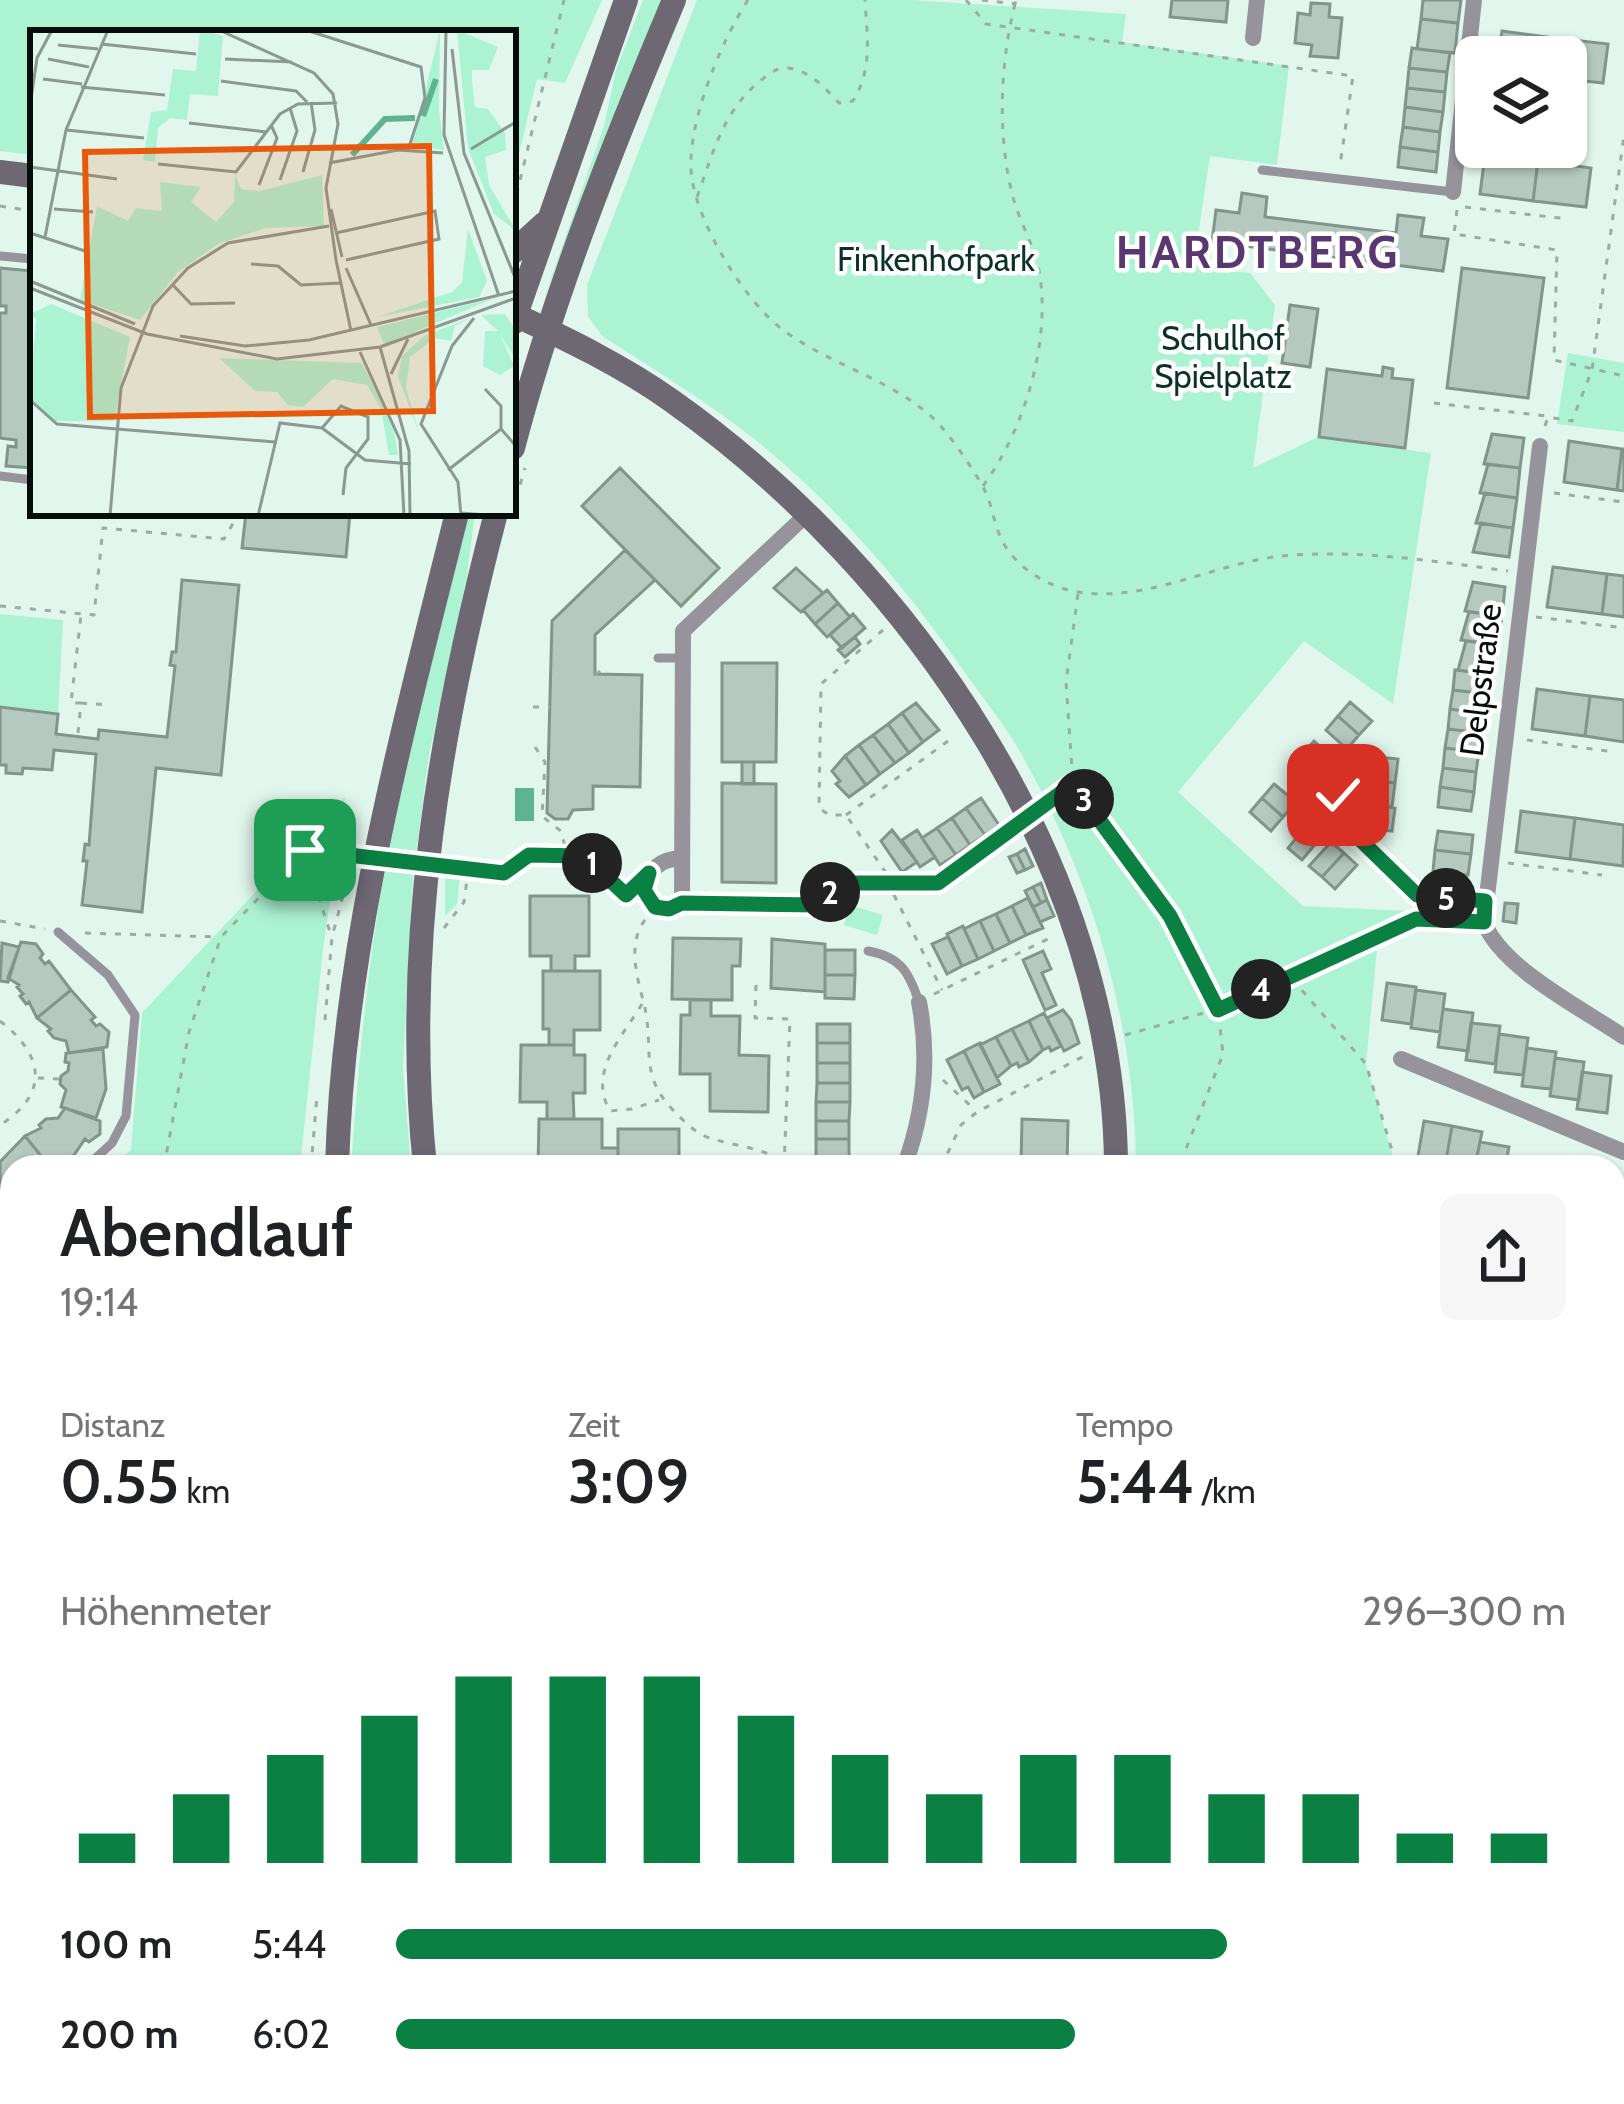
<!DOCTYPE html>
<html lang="de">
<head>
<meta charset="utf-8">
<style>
  body { margin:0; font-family:Cabin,sans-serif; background:#f6f6f6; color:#202124; height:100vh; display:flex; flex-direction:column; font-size:45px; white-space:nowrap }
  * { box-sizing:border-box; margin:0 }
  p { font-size:39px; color:#757577 }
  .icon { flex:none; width:66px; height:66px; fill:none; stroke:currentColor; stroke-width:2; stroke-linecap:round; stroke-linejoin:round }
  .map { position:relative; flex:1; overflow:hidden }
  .sheet { position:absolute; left:0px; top:1155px; width:1626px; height:951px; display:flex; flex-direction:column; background:#fff; border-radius:36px 36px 0 0; box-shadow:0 3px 9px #0004 }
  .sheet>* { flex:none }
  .fabs { position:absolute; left:1455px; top:36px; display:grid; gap:24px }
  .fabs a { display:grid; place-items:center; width:132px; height:132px; border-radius:18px; background:#fff; box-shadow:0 3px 9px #0004; font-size:60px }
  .pin { position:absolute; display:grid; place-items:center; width:102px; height:102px; color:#fff; margin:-51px; border-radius:24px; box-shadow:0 6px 18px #0006 }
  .km { position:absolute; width:60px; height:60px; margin:-30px; border-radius:50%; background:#222; color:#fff; font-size:33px; line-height:60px; text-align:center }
  .round { display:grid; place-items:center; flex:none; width:126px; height:126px; border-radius:18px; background:#f6f6f6 }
  .headline { display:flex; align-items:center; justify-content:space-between; height:204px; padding:0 60px }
  h1 { font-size:66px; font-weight:600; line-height:90px }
  .metrics { display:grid; grid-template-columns:repeat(3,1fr); gap:18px; height:204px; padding:12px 60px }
  .metrics div { display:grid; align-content:center }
  .metrics b { font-size:60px; font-weight:600 }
  .metrics small { font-size:33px; font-weight:400 }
  .metrics p { font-size:33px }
  .chart { height:336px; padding:24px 60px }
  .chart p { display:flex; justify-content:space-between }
  .chart svg { width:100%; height:216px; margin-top:12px; stroke:#0b8043; stroke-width:6 }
  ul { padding:0 60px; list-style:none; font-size:39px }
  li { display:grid; grid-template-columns:192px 144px 1fr; align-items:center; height:90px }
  li i { height:30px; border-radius:15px; background:#0b8043 }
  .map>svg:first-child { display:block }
  .green { fill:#acf3d4 }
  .water { fill:#5fb392 }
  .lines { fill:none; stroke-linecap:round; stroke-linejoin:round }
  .stream { stroke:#5fb392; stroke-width:6 }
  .building { fill:#b5c9c0; stroke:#82958c; stroke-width:3 }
  .path { stroke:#9baca4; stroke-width:3; stroke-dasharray:6 9; stroke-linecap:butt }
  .lane { stroke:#97939b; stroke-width:9 }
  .street { stroke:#97939b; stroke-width:16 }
  .secondary { stroke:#6d6872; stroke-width:24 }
  .path-bridge { stroke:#9baca4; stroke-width:3; stroke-dasharray:6 9; stroke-linecap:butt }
  .route-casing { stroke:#fff; stroke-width:24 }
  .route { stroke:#0b8043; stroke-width:15 }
  .labels { text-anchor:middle; stroke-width:9; stroke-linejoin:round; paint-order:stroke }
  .park-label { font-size:33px; fill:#0b3224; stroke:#fff }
  .street-label { font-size:33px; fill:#070d0a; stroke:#fff }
  .district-label { font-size:45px; font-weight:bold; letter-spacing:3px; fill:#593770; stroke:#fff }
  .inset-river { fill:none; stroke:#5fb392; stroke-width:6 }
  .inset-road { fill:none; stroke:#8a9992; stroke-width:3 }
  .view { fill:#e8590c; fill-opacity:0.15; stroke:#e8590c; stroke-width:6 }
  .inset-edge { fill:none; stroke:#070d0a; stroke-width:6 }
</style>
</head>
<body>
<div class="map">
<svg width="1624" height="2104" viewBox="0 0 1624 2104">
  <rect width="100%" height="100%" fill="#e1f6ec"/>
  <path class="green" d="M0,0H602L565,83L537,79L513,179V33H33V155L0,151Z
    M643,0H661L545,296L604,126L616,70Z
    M697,0H912L1126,14L1122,42L1289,66L1277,165L1210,156L1195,255L1209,269L1250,273L1275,305L1253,468L1316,438L1431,453L1393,704L1304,641L1178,792L1303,906L1470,914L1468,930L1418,928L1377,949L1366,1064L1396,1167H1136C1135,1023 1093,883 1023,757C1006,726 982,697 961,667C902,582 834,503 753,438C705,400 653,369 602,336L588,316L587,285Z
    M1568,353L1624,363V432L1557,424Z
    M467,513H475L467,576L429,755L413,877L403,1068L411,1167H351C358,1068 367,971 384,873C406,752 437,633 467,513Z
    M0,614L63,620L58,714L0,707Z
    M345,797L323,949L300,1167H110L131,1150L142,1013Z
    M445,870L460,875L457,904L445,916Z
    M850,905L883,915L877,935L844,925Z
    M1624,2002V2104H1603L1604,2094H1614V2017Z
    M532,2094H589L591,2104H536Z"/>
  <path class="water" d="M515,788H534V821H515Z"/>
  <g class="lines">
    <path class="stream" d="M1614,1670L1624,1680"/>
  </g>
  <path class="building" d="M1172,0H1228L1226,22L1170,17Z
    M1423,0H1461L1458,23L1421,19Z
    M1311,3L1330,4L1329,17L1342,18L1338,58L1310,56L1312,45L1295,43L1298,13L1310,15Z
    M1421,19L1458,23L1455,53L1417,49Z
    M1502,31L1555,38L1552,57H1498Z
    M1555,38L1608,44L1603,83L1566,79V57H1552Z
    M1412,48L1450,53L1447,72L1409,68Z
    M1409,68L1447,72L1445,92L1407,88Z
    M1407,88L1445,92L1443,112L1405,107Z
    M1405,107L1443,112L1440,132L1403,127Z
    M1403,127L1440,132L1438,152L1400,147Z
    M1400,147L1438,152L1436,172L1398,167Z
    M1485,155L1538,161L1533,201L1480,194Z
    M1538,161L1591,168L1586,207L1533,201Z
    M1242,193L1267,197L1265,217L1396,233L1398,215L1424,218L1421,236L1448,239L1443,271L1212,242L1216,210L1239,213Z
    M0,268L33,271V468L6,466L8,446L16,447V440L0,438V313H6V306H0Z
    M1462,268L1544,278L1528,398L1447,388Z
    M1290,305L1318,309L1310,367L1282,363Z
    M1383,367L1393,369L1392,378L1413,380L1405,448L1319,437L1327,369L1382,376Z
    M1492,434L1524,438L1520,468L1484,464Z
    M1569,441L1622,449L1617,490L1564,482Z
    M1622,449H1624V491L1617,490Z
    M1488,464L1520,468L1517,498L1480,493Z
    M620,468L719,568L681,606L582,506Z
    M1485,493L1517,498L1513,528L1476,523Z
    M246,513H350L346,557L242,548Z
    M1481,523L1513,528L1509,557L1473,552Z
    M625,550L655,580L595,635V674L642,675L640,787L593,786V809L573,810L568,819H555L547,813L552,621Z
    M1553,567L1607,574L1602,614L1547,607Z
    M796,568L823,593L801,612L774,588Z
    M1607,574L1624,576V617L1602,614Z
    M182,580L239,585L221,775L156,768L142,912L82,905L87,861H83L84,853L85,844L89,845L96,754L54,750L52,770L23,768L22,774L6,773V765H0V707L58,714L56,734L98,739L99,730L167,737L175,666L170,665L172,652H176Z
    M1473,582L1505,587L1502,616L1465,611Z
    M827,590L838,603L815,624L803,610Z
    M838,603L850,617L827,637L815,624Z
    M1469,612L1502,616L1498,645L1461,640Z
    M853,614L865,628L842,648L830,635Z
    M855,637L860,644L845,657L838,650Z
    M1466,641L1498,645L1494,675L1458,670Z
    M722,663H777L776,762H722Z
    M1455,670L1489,674L1486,694L1453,690Z
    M1537,689L1590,696L1585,736L1532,729Z
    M1453,690L1486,694L1484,714L1450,709Z
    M1590,696L1624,700V742L1585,736Z
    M1350,702L1372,721L1359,735L1338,716Z
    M916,703L939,730L923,742L902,713Z
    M1450,709L1484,714L1481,733L1448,729Z
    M902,713L923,742L909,753L888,724Z
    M1338,716L1359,735L1347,749L1326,730Z
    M888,724L909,753L895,763L873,735Z
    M1448,729L1481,733L1479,752L1445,748Z
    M873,735L895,763L880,774L859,745Z
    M1314,741L1335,760L1323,774L1301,755Z
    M859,745L880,774L866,785L845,756Z
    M1445,748L1479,752L1476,772L1443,768Z
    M1301,755L1323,774L1310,788L1289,770Z
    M845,756L866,785L849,797L836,784L840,781L832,771Z
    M1370,756L1398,759L1395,783L1367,780Z
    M742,762H754V784H742Z
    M1443,768L1476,772L1474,792L1440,787Z
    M1367,780L1395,783L1392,807L1364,804Z
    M722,783L776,784V883L722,882Z
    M1274,784L1296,802L1283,817L1262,798Z
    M1440,787L1474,792L1471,811L1438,807Z
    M981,798L999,825L985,835L966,808Z
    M1262,798L1283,817L1271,831L1250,812Z
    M1367,804L1395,808L1392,831L1363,828Z
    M966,808L985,835L970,845L952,818Z
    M1521,811L1575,818L1570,859L1516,852Z
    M952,818L970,845L956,855L937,828Z
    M1575,818L1624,825L1623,866L1570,859Z
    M1309,823L1323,835L1302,860L1288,848Z
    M937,828L956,855L940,865L922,838Z
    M892,830L917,862L902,872L881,841Z
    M917,830L935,857L920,867L902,840Z
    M1438,831L1473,835L1471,854L1435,850Z
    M1331,842L1344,853L1322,877L1309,866Z
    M1025,849L1033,866L1025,870L1017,854Z
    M1435,850L1471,854L1468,875L1433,871Z
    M1344,853L1357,865L1335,889L1322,877Z
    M1017,854L1025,870L1017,873L1009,857Z
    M1041,883L1047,900L1041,903L1033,887Z
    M1033,887L1041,903L1033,907L1025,891Z
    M530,896H589V956H575V971H551V956H530Z
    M1028,898L1043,928L1026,935L1012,906Z
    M1047,900L1054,916L1040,922L1033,907Z
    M1505,903L1518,904L1516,923L1503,921Z
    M1012,906L1026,935L1010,943L996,914Z
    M996,914L1010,943L994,951L980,921Z
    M980,921L994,951L978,959L964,929Z
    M963,926L978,959L962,966L947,934Z
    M948,937L962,966L947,974L932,944Z
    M673,938L741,939L740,966H732V1000L672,999Z
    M772,939L825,944V992L771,988Z
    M21,942L36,944L43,954L40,958L45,964L49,961L71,990L37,1018L29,1002L26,1004L20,996L23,994L17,987L19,985L8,978Z
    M2,943L19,947L8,982L0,981Z
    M825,950H855V975H825Z
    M1043,951L1051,969L1042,973L1056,1005L1045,1010L1023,960Z
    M543,971H600V1030H574V1045H549V1029H543Z
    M825,975H855L854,999L825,998Z
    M1387,983L1416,987L1411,1024L1382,1020Z
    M71,990L95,1017L91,1020L96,1026L100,1024L109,1032L107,1047L69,1053L66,1041L54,1038L48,1031L51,1029L37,1018Z
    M1416,990L1445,994L1440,1032L1411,1028Z
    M690,1000H711V1016H740L739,1055L769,1056L768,1112L710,1111V1074H680L681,1015H690Z
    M1443,1009L1473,1013L1468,1051L1438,1047Z
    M1063,1010L1071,1020L1079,1043L1064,1051L1047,1018Z
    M1044,1013L1061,1046L1051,1051L1049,1047L1043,1050L1029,1021Z
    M1029,1021L1043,1050L1029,1062L1012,1029Z
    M1471,1023L1500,1026L1495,1064L1466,1060Z
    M817,1024H850V1043H817Z
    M1012,1029L1029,1062L1019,1067L1017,1063L1011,1066L996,1037Z
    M1499,1034L1528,1038L1523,1075L1495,1072Z
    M996,1037L1011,1066L997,1078L980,1045Z
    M817,1043H850V1063H817Z
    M980,1043L1000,1084L984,1092L964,1051Z
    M521,1045H574V1055H585V1093H573L574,1119H547V1102H520Z
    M1527,1048L1556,1052L1551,1089L1522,1086Z
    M103,1049L106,1089L96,1118L61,1107L66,1090L60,1084L61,1076L68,1071L69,1063L65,1062L66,1053Z
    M964,1051L984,1092L974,1098L968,1087L962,1090L947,1060Z
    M1555,1058L1584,1062L1579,1100L1550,1096Z
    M817,1063H850V1083H817Z
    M1582,1072L1611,1076L1607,1113L1577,1109Z
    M817,1083H850V1102H816Z
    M816,1102H850L849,1121H816Z
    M65,1108L100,1121V1134L89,1142L85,1139L74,1155L50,1167L25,1136L41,1128L39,1125L46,1119L58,1118Z
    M539,1119H602V1148H618V1167H538Z
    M1022,1119L1068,1121L1067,1167L1021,1165Z
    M816,1121H849V1139H816Z
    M1424,1121L1452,1126L1446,1161L1418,1156Z
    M1452,1126L1482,1132L1475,1166L1446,1161Z
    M618,1129H679V1167H618Z
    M25,1136L50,1167H12V1200L0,1196V1162Z
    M816,1139H849V1158L816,1157Z
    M1480,1142L1509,1147L1505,1167H1475Z
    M1507,1156L1537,1161L1536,1167H1505Z
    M816,1157L849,1158L848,1167H816Z
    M969,1162L1015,1164V1167H969Z
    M0,1196L12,1200V1256L8,1260L0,1259Z
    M1618,1200L1624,1201V1237L1614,1235Z
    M1614,1310L1624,1311V1349L1614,1348Z
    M8,1375L12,1377V1402L4,1415L0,1413V1389Z
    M1614,1420L1624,1421V1459L1614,1458Z
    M0,1509L12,1533V1547L0,1550Z
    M12,1547V1600L0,1597V1550Z
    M1614,1573L1624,1574V1614L1614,1613Z
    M0,1597L12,1600L11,1619L0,1639Z
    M185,2094H204L200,2104H181Z
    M204,2094H224L220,2104H200Z
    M224,2094H243L239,2104H220Z
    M261,2094H284L286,2095L283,2104H257Z
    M305,2094L320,2096L317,2104L302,2101Z
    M721,2094H989L992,2104H723Z"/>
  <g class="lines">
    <path class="path" d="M748,0C721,41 684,129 692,179C699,225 742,296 778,326C825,364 889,377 934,419C949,433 977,474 986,493C993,509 995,529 1004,544C1019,570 1049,587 1078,592C1148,603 1214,563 1282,556C1357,549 1434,561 1508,571
      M966,0L986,24L1353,76L1340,165
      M982,0L1015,4L1016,0
      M1566,96L1586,98
      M697,197C713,153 723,111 760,81C770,73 779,65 793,69C812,73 826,89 839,103L853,101C873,69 867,36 865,0
      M0,206L33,211
      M1465,207L1568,219
      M513,209L564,0
      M1457,210L1454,234L1557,250L1554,360L1624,376
      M1434,403L1546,416
      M1545,426L1548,417L1572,421L1592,370L1624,135
      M983,486C1024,430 1050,345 1040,276C1036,249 1020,223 1013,197C997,137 1000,63 1015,4
      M1554,493L1624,502
      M516,499L525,468
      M96,513L102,526
      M1078,594L1066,682L1073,784L1170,916L1218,1009L1223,1054L1179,1167
      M0,606L94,615L103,528L224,539L239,513
      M1536,617L1624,628
      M883,630L821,684L819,808L829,815H846L893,883L894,895L942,990
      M595,674L605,669
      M81,703L109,705
      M533,707H550
      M78,733L81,703H71L81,615
      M1527,740L1614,752
      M535,747L545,762L542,816L562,832L566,854
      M1046,806L1071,786
      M846,815L955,736
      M296,857L317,892L331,935
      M1508,863L1602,875
      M458,867L504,873L529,855L584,856L626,895
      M277,884L315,891
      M702,903L818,905L839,883H938L1009,833
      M645,920C628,942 636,974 643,1000C657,1053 634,1075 682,1119C691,1128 701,1136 713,1139C736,1146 763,1148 784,1162
      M0,921L45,929
      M444,928L464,902L468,872
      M85,933L219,937
      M1292,979L1366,1064L1397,1167
      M756,985L755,1018L790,1019L784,1167
      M934,994L1050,938
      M642,1004C623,1036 587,1072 610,1111L632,1109L659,1100
      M325,1020L332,937L345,888
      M0,1021C43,1054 51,1093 0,1125
      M1125,1035L1218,1009L1416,919L1464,921
      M38,1078L61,1079
      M943,1080L975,1110
      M164,1167L189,1032L221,937L305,850L329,852
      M311,1167L317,1095
      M941,1167L961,1125L977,1112L1086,1055
      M0,1715L12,1720
      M0,1934L12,1932
      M483,2094L487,2104
      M1066,2094L1069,2104"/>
    <path class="lane" d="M1262,170L1453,192
      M0,256L33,259
      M0,476L33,480
      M658,658H683
      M58,932L108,975L135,1015L126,1116L112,1143L86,1167
      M868,951C901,957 909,972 919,1002
      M0,1305L12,1298"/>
    <path class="street" d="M1253,38L1257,0
      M1453,192L1474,0
      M1540,446L1484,922C1501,968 1583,1009 1624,1037
      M1338,795L1342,822L1417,895L1485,901
      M682,858C659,859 650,869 644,890L655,907L669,909L682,903L683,631L806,515
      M1401,1059L1624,1152
      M904,1167C924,1113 930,1059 919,1002
      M1614,1260L1624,1263
      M1614,1375L1624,1378
      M0,1463L12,1479
      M0,1680L12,1668
      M1614,1981L1624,1982
      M0,2053L12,2059
      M75,2094L92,2104
      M1036,2094L1039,2104
      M1234,2094L1236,2104"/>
    <path class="secondary" d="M0,172L33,176
      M513,252L545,223
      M513,314C567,339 623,366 672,401C911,570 1115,867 1116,1167
      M513,323L626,0
      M513,448C553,295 613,145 674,0
      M337,1167C343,945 404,727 457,513
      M425,1167C402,945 440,727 496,513
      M1614,1512L1624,1515
      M0,1847L12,1841
      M0,1904L12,1902
      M510,2094L514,2104
      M605,2094L607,2104
      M1585,2104L1586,2094"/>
    <path class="path-bridge" d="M329,852L458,867"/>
  </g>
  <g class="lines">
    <g class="route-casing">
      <path id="route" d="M305,850L504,873L529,855L584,856L626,895L649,873L644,890L655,907L669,909L682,903L818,905L839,883H938L1073,784L1170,916L1218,1010L1416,919L1484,922L1485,901L1417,895L1342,822L1338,795"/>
    </g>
    <use href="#route" class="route"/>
  </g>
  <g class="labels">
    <g class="park-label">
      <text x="936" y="271">Finkenhofpark</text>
      <text x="1223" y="350">Schulhof<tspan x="1223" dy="38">Spielplatz</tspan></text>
    </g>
    <g class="street-label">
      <text transform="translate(1480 680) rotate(-83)" y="12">Delpstraße</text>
    </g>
    <g class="district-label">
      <text x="1258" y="268">HARDTBERG</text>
    </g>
  </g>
  <g transform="translate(30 30)">
    <rect width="486" height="486" fill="#e1f6ec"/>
    <path d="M170,0L193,6L188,66L160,64L157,90L140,88L128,98L125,132L113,130L121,82L137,80L143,39L166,41ZM410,0L409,80L414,120L382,115ZM427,0L468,17L459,40H442V52L445,77L458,79L475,103L476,120L455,127L459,155L486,201L464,184L438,118ZM205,144L211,159L230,161L292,145L294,196L236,198L188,214L148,242L110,290L50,270L67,176L98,191L106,178L132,181L130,152L171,157L161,172L186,192L204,172ZM438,199L457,251L449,267L347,287L422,262L432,252ZM465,268L354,315L347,297ZM21,274L100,307L84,391H24L0,368L6,289L0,284ZM475,284L486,301V330L470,304L484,336L470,345L453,336L455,301H468L451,285ZM440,288L425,296L421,311L405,308L380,327L376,358L389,403L368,346L372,326L394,306ZM189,328L332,333L362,391L368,425H359L351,379L337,355L303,349L273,377L258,375L247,362L225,361Z" fill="#acf3d4"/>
    <path class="inset-river" d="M393,86L406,49M322,125L355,89L385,88"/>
    <path class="inset-road" d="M189,0L284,43L303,64L308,94L296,158L306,230M276,0L391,37L395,68L378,120M416,0L414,105L469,266M71,14L166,24M28,15L68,19M422,19L434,123L486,250M18,29L59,37M195,29L262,32M13,49L52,54M191,51L266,61L277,72M51,57L135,65M0,76L7,28L22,0M159,93L236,102M36,100L114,108M441,119L486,92M299,133L368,120L413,123M128,134L206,142L250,84L268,74L307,73M0,137L87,149M273,142L285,100L281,72M250,150L267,101L260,78M229,155L247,108L241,95M24,179L63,182M301,179L312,227M0,203L55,221M306,203L405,181L409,209L316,230M15,207L36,100L78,0M306,230L321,301M221,234L248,236L271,255L310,253M316,238L341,295M0,251L105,294M142,254L161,274L205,273M0,258L117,304L247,329L350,317L486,268M150,306L215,316L279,310L486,261M350,317L379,421L380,486M330,322L370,410L374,486M361,344L378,309M455,359L471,376V399L486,416M0,370L27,394L245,412M292,398L311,376L338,387V409L316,438L313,465M418,440L471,399M431,483L469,486M80,486L91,358L123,276L158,238L198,213L299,196M228,486L250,393L292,398L335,430L381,434M431,486L428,452L391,394L422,316L444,288"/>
    <path class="view" d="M399,116L403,381L60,387L55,122Z"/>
    <rect width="486" height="486" class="inset-edge"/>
  </g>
</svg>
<div class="fabs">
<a><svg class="icon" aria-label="layers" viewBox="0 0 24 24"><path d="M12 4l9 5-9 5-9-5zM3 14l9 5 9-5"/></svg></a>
</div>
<div class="pin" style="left:305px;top:850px;background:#1e9e55"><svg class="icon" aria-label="arrive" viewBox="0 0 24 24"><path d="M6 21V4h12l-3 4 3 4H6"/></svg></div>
<div class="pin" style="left:1338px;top:795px;background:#d93025"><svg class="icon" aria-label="check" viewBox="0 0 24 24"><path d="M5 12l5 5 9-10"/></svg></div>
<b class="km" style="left:592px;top:863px">1</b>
<b class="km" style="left:830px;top:892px">2</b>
<b class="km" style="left:1084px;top:799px">3</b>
<b class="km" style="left:1261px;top:989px">4</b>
<b class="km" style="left:1446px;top:898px">5</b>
<section class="sheet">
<div class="headline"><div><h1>Abendlauf</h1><p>19:14</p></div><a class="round"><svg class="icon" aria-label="share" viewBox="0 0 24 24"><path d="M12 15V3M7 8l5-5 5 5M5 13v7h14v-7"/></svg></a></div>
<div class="metrics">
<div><p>Distanz</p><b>0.55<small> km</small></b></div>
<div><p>Zeit</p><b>3:09</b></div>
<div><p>Tempo</p><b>5:44<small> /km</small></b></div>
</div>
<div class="chart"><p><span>Höhenmeter</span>296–300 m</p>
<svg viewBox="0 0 160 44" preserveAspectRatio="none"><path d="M5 44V38M15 44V30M25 44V22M35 44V14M45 44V6M55 44V6M65 44V6M75 44V14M85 44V22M95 44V30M105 44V22M115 44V22M125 44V30M135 44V30M145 44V38M155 44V38"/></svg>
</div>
<ul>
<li><b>100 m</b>5:44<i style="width:71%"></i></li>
<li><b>200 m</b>6:02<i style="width:58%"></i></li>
</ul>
</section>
</div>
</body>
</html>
